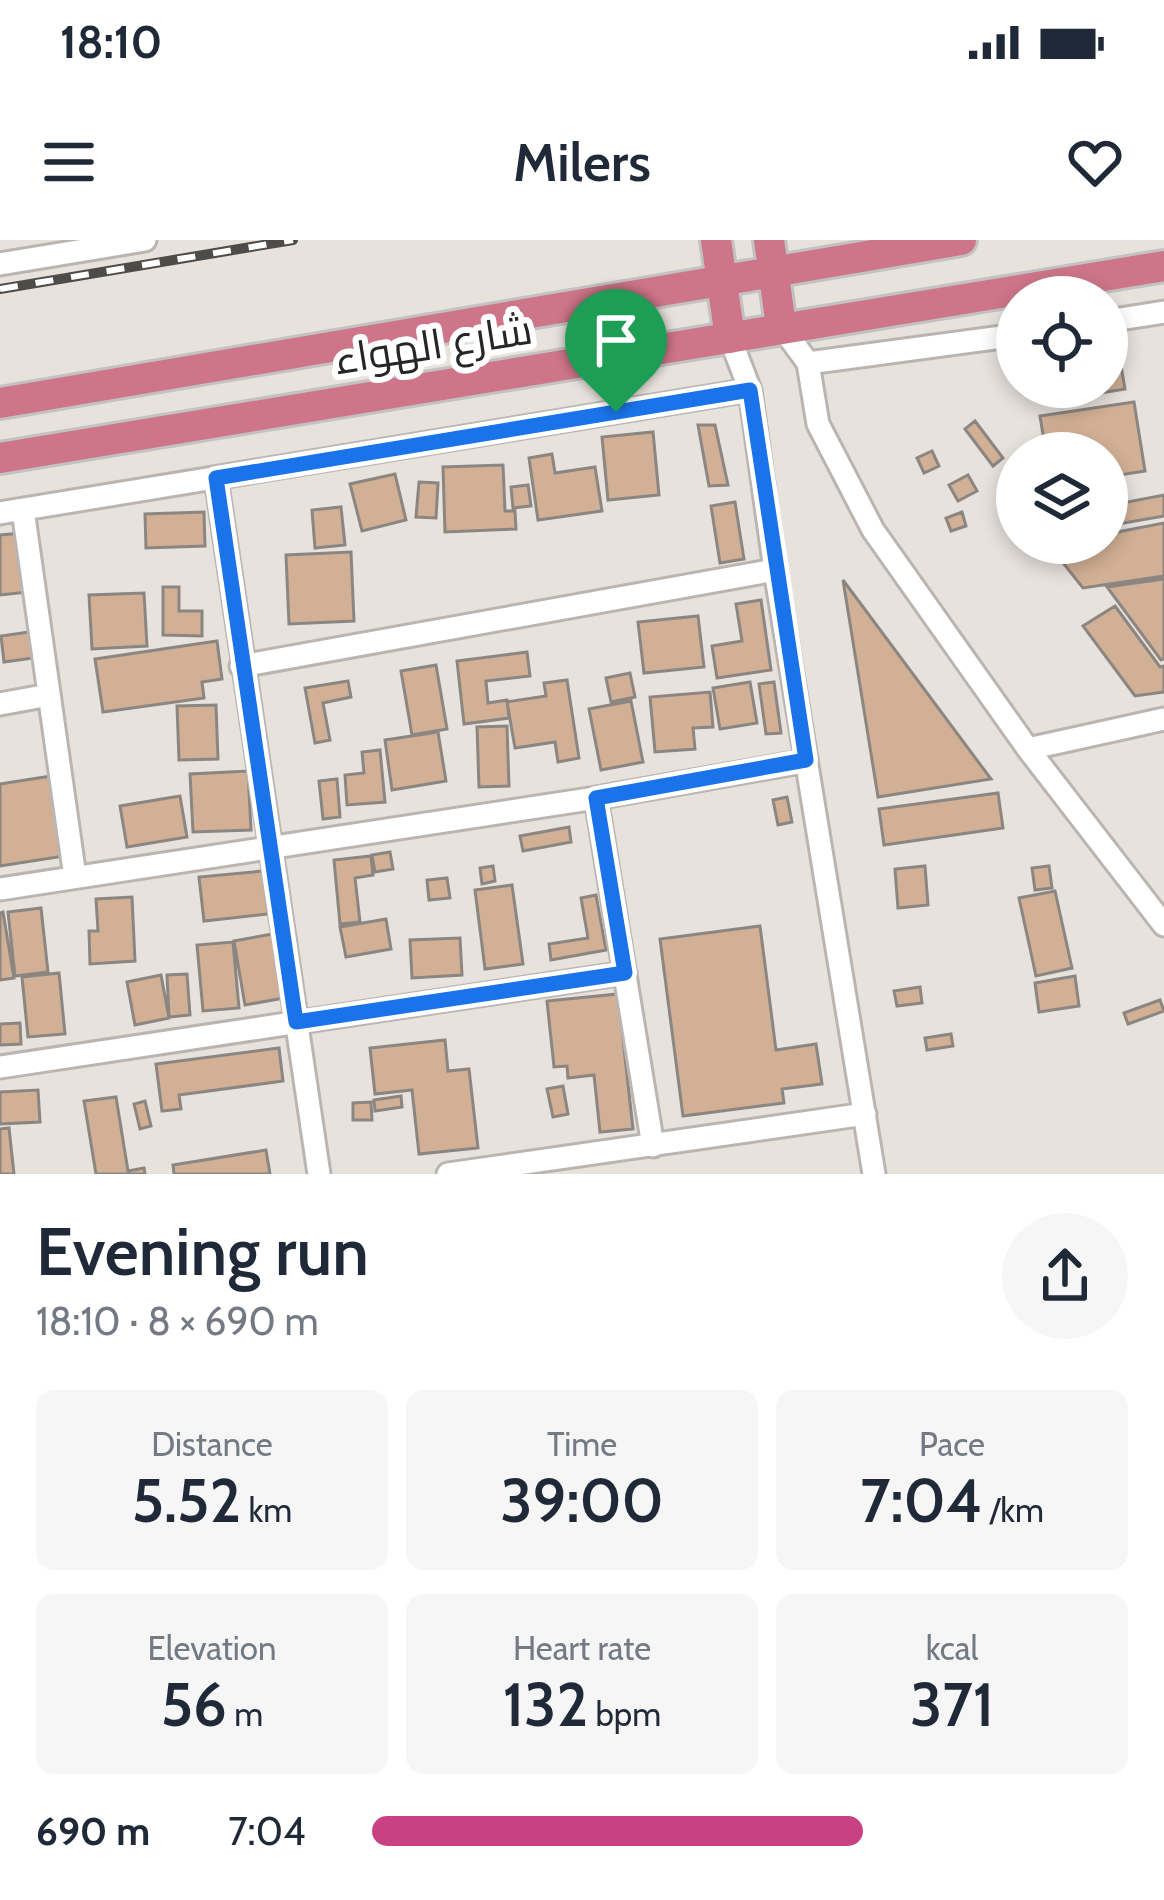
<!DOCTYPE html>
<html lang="en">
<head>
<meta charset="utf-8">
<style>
  body { margin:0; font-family:Cabin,Cairo,sans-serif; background:#f6f6f7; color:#1f2937; height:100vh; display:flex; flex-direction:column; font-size:45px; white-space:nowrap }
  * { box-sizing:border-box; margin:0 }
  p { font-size:39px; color:#747a83 }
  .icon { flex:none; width:66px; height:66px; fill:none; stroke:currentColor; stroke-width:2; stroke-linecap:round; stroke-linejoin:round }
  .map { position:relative; height:934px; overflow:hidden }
  .sheet { display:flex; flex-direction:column; background:#fff; flex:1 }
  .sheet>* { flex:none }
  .tools { position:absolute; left:996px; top:36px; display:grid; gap:24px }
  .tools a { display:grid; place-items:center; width:132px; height:132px; border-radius:50%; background:#fff; box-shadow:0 6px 18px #0003; font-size:60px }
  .pin { position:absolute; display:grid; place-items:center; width:102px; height:102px; color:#fff; margin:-123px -51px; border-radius:50% 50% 50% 0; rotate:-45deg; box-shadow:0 0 12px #0007 }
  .pin .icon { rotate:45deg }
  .round { display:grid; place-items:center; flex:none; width:126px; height:126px; border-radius:63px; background:#f6f6f7 }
  .head { display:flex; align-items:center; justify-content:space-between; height:204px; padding:0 36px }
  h1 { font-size:66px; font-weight:600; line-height:90px }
  .figures { display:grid; grid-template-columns:repeat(3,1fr); gap:18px; height:204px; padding:12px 36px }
  .figures div { display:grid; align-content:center; border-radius:18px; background:#f6f6f7; text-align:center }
  .figures b { font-size:60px; font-weight:600 }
  .figures small { font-size:33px; font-weight:400 }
  .figures p { font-size:33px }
  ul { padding:0 36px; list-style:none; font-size:39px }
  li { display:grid; grid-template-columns:192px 144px 1fr; align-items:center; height:90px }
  li i { height:30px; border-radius:15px; background:#c84283 }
  .status { display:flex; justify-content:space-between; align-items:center; height:84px; padding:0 60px; background:#fff; direction:ltr }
  .status svg { height:33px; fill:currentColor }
  header { display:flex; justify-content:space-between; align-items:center; height:156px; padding:0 36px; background:#fff; font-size:54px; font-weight:600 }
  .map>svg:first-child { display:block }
  .building { fill:#d2b095; stroke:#8c8682; stroke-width:3 }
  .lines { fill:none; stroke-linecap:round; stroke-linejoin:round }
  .minor-casing { stroke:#bbb5b1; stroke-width:27 }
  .highway-casing { stroke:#c3c2c2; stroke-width:36 }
  .minor { stroke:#fff; stroke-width:21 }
  .highway { stroke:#ce7589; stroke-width:30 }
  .rail-casing { stroke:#4e4c49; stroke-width:10 }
  .rail { stroke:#fff; stroke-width:6; stroke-dasharray:18; stroke-linecap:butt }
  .route-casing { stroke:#fff; stroke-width:24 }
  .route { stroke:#1a73e8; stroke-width:15 }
  .labels { text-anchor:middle; stroke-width:12; stroke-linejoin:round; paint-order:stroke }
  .street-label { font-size:42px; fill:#282624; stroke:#fff }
</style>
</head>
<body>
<div class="status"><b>18:10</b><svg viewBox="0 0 49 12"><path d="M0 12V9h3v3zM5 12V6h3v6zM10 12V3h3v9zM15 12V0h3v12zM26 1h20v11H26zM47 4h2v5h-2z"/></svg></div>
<header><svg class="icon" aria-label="menu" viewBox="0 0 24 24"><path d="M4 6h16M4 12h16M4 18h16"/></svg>Milers<svg class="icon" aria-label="heart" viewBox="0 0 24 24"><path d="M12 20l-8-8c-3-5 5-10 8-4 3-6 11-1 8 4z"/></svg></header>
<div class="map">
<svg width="1164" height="934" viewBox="0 0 1164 934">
  <rect width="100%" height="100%" fill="#e8e2dd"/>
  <path class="building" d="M1119,114L1125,149L1051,161L1049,147H1107V116Z
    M1134,162L1145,231L1107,237V213H1046L1040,176Z
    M975,181L1003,218L993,226L965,189Z
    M698,185H715L728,245L709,246Z
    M653,192L659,255L608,260L602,197Z
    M932,211L939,226L924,233L917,218Z
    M552,214L555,233L595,227L602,271L538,280L529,218Z
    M503,225L505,271H515L516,289L445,292L443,227Z
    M395,234L406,280L362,291L350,244Z
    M968,235L977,251L958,261L949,245Z
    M419,242L438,243L436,278L416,277Z
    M528,245L531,266L513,268L511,247Z
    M1164,255V276L1107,286V266Z
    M735,262L744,319L720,323L711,266Z
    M341,267L345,305L315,308L312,270Z
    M204,272L205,306L146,308L145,274Z
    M962,272L966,286L951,291L946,278Z
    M1164,283V336L1083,348L1048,304L1107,303V294Z
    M22,293L28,352L0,355V295Z
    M351,312L354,381L289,384L286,315Z
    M1164,339V419L1161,420L1107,347Z
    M843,340L991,539L878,557Z
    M163,347H179V371H202V396L163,395Z
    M144,353L147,406L92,409L89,355Z
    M761,360L771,430L717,438L712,406L742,401L736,364Z
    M1115,366L1160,427L1164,426V452L1135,456L1083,386Z
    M698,376L704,427L644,433L638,382Z
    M29,392L33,418L4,422L1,396Z
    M217,401L222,439L202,442L204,458L103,472L95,419Z
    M527,412L530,436L486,441L488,463L507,460L509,478L464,484L457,421Z
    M436,425L447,489L412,495L401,431Z
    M630,433L635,457L611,462L606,438Z
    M567,440L579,518L558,522L555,502L515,508L507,462L546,456L544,443Z
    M348,441L351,457L323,463L330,500L315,503L305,448Z
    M750,442L757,483L720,489L713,448Z
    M774,442L781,493L766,494L759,444Z
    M710,452L713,487L693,488L695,509L655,512L650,457Z
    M631,461L643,522L601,530L589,469Z
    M216,465L218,519L179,520L177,466Z
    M507,486L509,546L479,547L477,487Z
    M438,492L446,541L392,550L385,500Z
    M380,510L385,562L347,565L345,535L364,533L362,512Z
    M248,531L251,590L193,592L190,534Z
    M51,536L64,616L0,626V544Z
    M337,539L340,577L323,579L319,541Z
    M998,553L1003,588L884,605L879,569Z
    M180,556L187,597L127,607L120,566Z
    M787,557L792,582L778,585L773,560Z
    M569,587L571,602L523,611L520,596Z
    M390,612L393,629L375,632L372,615Z
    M371,616L373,635L355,638L360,682L340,684L334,620Z
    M493,626L495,641L482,644L480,628Z
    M925,626L928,665L898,668L895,629Z
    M1049,626L1052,648L1035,650L1032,628Z
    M263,631L268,674L204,681L199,637Z
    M447,638L450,658L429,660L427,640Z
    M512,645L523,724L485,729L475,650Z
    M1055,651L1072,728L1036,736L1019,658Z
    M596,655L606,710L551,720L549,704L588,698L581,658Z
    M132,657L135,721L90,724L89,691H98L96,659Z
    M41,668L48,732L15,736L8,672Z
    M3,672L14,738L0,740V673Z
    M386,679L391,709L346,717L340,687Z
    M760,686L776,810L816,804L822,844L782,849L784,863L683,876L660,699Z
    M272,694L284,758L245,765L234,701Z
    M460,698L462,735L412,738L410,700Z
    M233,702L239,768L203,771L197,705Z
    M59,733L65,794L28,797L22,737Z
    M187,734L190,775L169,777L167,735Z
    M161,735L169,778L135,785L127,742Z
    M1075,736L1079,766L1039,772L1035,743Z
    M920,747L922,763L897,766L894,751Z
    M618,754L633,889L600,892L594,835L568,838L567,826L554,827L547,761Z
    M1160,760L1164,771L1128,784L1124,773Z
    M20,783L21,804L0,805V784Z
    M951,794L953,806L927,810L925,798Z
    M445,800L448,831L469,829L478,908L419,914L412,850L375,854L370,808Z
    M279,808L283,841L179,855L181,869L162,871L156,824Z
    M563,846L568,874L553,877L547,849Z
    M38,850L40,882L0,884V852Z
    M401,856L402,867L375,871L374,860Z
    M116,857L128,931L144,928L145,934H96L84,861Z
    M145,861L151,886L140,889L134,864Z
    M371,862L372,880H353V863Z
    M9,888L14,934H0V889Z
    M266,910L270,934H174L173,925Z"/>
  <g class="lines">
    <g class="minor-casing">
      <path id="minor" d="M0,24L145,0
        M1107,81L1164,72
        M781,86L808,123L818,184L873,290L1028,509L1164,685
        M730,98L750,150L775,330L874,934
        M808,123L1017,95
        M216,238L319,934
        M23,270L75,637
        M0,273L750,150
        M241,426L775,330
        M0,464L49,455
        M1028,509L1164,479
        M596,558L653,906
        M0,649L596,558L806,521
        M0,827L625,733
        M448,934L865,874"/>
    </g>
    <g class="highway-casing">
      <path id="highway" d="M716,0L730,98
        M769,0L781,86
        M0,163L961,0
        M0,218L1164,26"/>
    </g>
    <use href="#minor" class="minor"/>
    <use href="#highway" class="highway"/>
    <g class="rail-casing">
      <path id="rail" d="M0,49L293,0"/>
    </g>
    <use href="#rail" class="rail"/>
  </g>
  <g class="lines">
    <g class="route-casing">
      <path id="route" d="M750,150L806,520L596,558L625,733L296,782L216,238Z"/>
    </g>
    <use href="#route" class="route"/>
  </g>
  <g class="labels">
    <g class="street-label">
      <text transform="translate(433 104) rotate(-9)" y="15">شارع الهواء</text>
    </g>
  </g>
</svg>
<div class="tools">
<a><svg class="icon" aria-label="locate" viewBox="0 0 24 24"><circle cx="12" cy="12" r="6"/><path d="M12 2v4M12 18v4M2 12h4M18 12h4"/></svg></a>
<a><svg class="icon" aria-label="layers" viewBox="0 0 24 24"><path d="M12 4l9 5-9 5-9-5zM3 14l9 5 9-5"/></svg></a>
</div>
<div class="pin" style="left:616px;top:172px;background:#1e9e55"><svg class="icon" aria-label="arrive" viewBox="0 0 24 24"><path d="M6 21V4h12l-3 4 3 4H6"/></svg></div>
</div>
<section class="sheet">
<div class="head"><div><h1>Evening run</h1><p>18:10 · 8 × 690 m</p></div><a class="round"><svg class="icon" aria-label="share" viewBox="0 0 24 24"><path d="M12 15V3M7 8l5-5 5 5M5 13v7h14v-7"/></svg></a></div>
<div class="figures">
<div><p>Distance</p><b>5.52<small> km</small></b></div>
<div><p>Time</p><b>39:00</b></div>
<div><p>Pace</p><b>7:04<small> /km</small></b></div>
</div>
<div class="figures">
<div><p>Elevation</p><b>56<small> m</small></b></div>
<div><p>Heart rate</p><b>132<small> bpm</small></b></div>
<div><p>kcal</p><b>371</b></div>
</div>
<ul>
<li><b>690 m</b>7:04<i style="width:65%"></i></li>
</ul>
</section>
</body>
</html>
